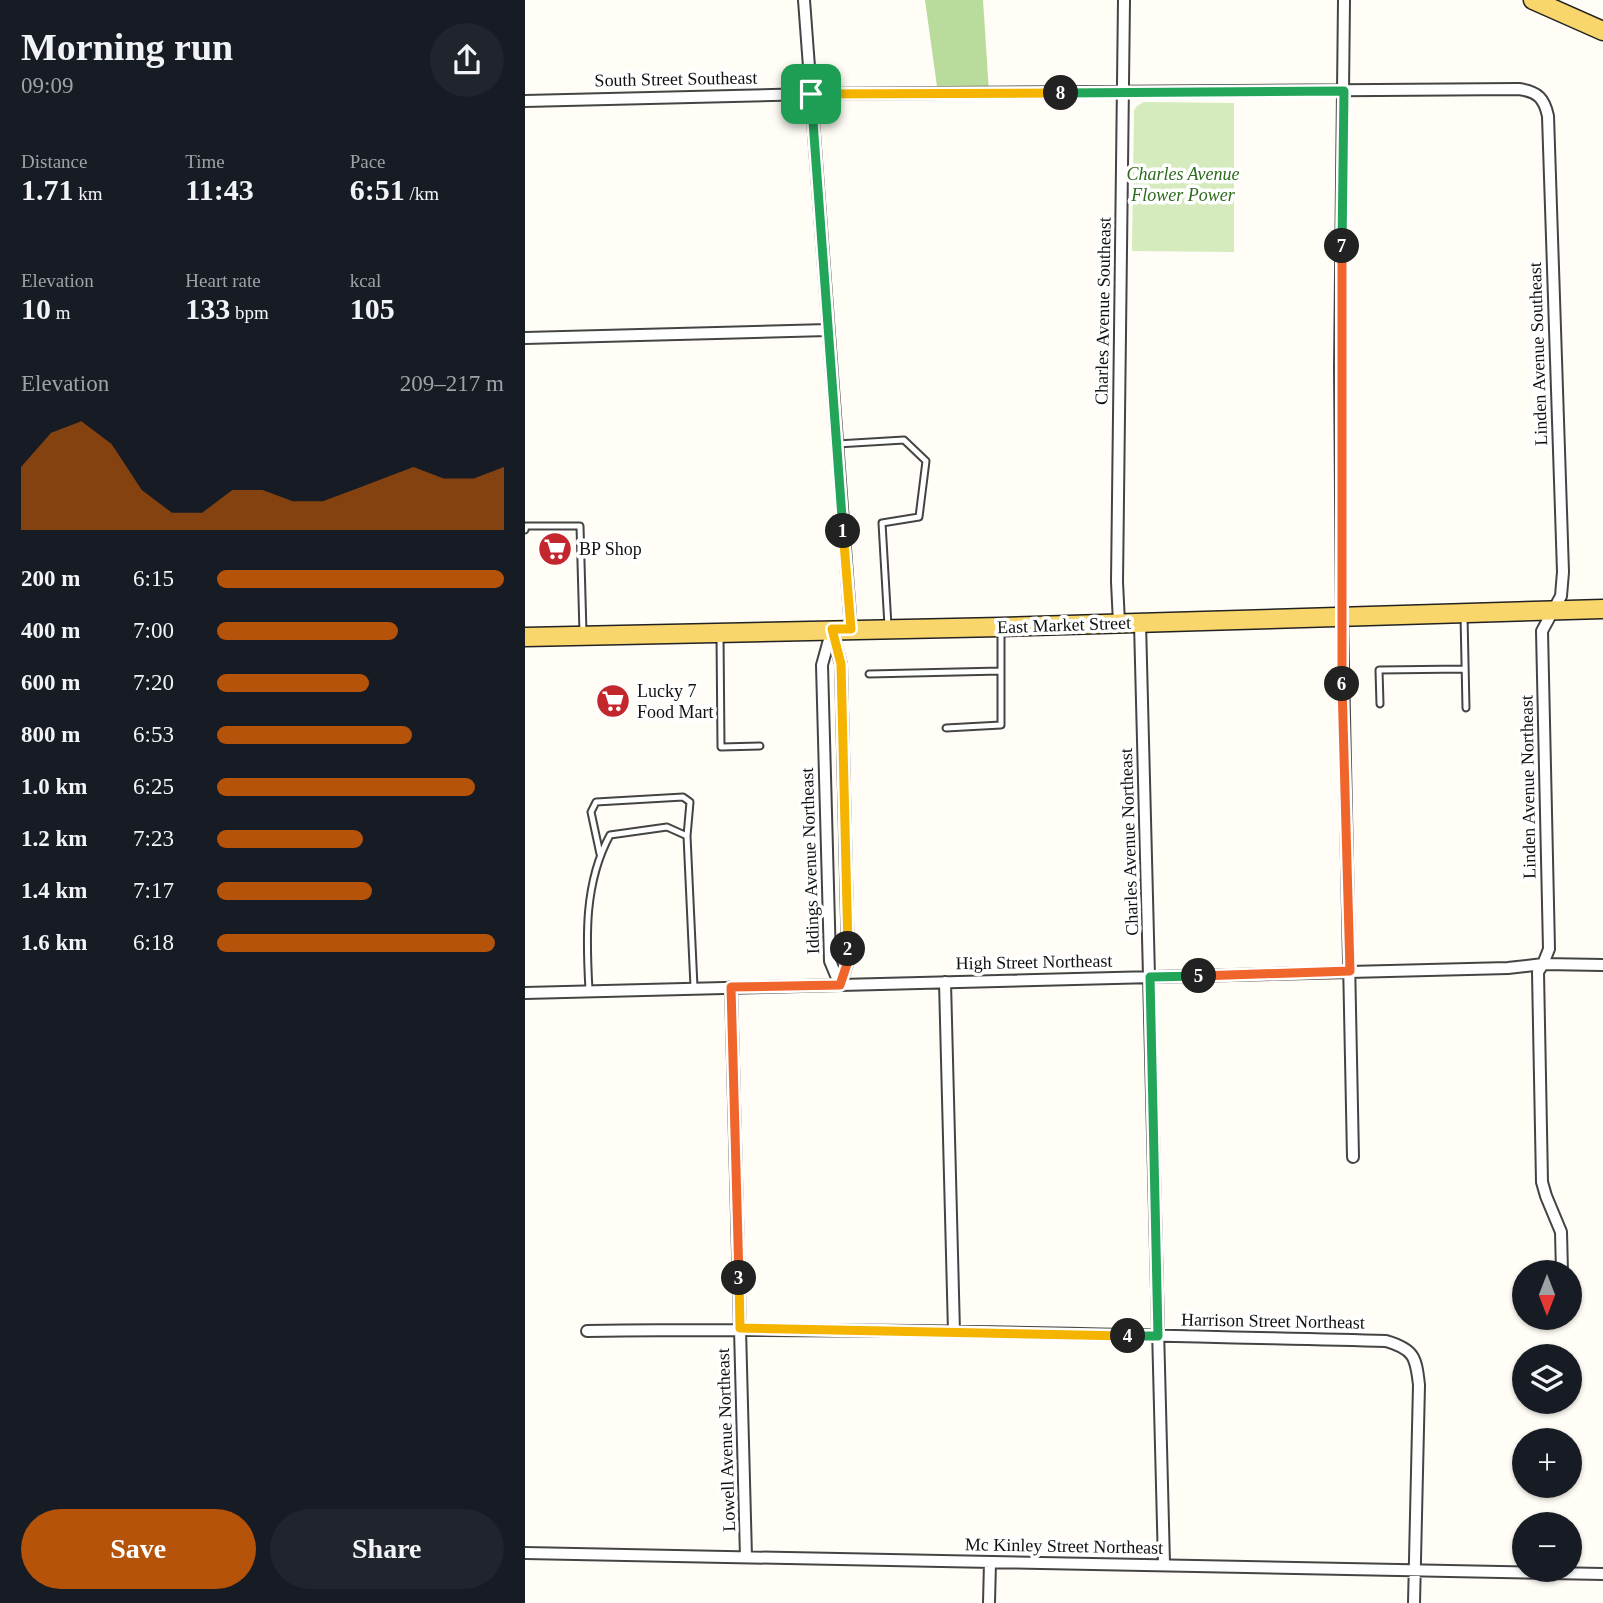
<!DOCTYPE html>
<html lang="en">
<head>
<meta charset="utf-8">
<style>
  body { margin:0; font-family:Georgia,serif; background:#20242c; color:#f1f3f6; height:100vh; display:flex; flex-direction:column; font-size:26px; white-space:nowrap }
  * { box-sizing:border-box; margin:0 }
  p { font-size:23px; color:#9ea1a6 }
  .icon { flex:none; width:38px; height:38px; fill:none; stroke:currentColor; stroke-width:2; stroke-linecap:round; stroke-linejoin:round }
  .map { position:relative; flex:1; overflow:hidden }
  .drawer { display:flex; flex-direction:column; background:#171b24; width:525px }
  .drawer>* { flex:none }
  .needle { width:46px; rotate:180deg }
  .controls { position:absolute; left:987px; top:1260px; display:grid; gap:14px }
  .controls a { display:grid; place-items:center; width:70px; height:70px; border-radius:50%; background:#171b24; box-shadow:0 2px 5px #0004; font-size:35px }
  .pin { position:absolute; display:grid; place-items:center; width:60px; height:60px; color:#fff; margin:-30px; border-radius:14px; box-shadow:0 4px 10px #0006 }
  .km { position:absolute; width:35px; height:35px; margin:-18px; border-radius:50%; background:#222; color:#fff; font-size:19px; line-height:35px; text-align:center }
  .round { display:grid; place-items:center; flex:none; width:74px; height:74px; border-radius:37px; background:#20242c }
  .head { display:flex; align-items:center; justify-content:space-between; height:119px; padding:0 21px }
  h1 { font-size:38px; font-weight:600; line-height:52px }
  .stats { display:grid; grid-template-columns:repeat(3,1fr); gap:10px; height:119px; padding:7px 21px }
  .stats div { display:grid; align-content:center }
  .stats b { font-size:30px; font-weight:600 }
  .stats small { font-size:19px; font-weight:400 }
  .stats p { font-size:19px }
  .chart { height:196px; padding:14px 21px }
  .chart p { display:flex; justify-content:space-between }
  .chart svg { width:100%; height:126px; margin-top:7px; fill:#b45309; opacity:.7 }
  .button { display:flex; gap:14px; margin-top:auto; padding:14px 21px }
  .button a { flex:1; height:80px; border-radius:42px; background:#b45309; color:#fff; font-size:28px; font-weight:600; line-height:80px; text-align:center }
  .button a+a { background:#20242c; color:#f1f3f6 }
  ul { padding:0 21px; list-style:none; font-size:23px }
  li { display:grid; grid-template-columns:112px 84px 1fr; align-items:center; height:52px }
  li i { height:18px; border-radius:9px; background:#b45309 }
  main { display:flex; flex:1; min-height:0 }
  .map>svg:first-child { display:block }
  .green { fill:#d5ebbd }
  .forest { fill:#b9dc9c }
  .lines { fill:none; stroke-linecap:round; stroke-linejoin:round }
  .lane-casing { stroke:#444; stroke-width:9 }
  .street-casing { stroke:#444; stroke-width:14 }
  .primary-casing { stroke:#222; stroke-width:21 }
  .lane { stroke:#fff; stroke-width:5 }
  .street { stroke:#fff; stroke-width:10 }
  .primary { stroke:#f9d66b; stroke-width:18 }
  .split-1-casing { stroke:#fff; stroke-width:14 }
  .split-2-casing { stroke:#fff; stroke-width:14 }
  .split-3-casing { stroke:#fff; stroke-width:14 }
  .split-4-casing { stroke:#fff; stroke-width:14 }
  .split-5-casing { stroke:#fff; stroke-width:14 }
  .split-6-casing { stroke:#fff; stroke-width:14 }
  .split-7-casing { stroke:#fff; stroke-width:14 }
  .split-8-casing { stroke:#fff; stroke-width:14 }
  .split-9-casing { stroke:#fff; stroke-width:14 }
  .split-1 { stroke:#22a559; stroke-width:9 }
  .split-2 { stroke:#f5b400; stroke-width:9 }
  .split-3 { stroke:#f0652b; stroke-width:9 }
  .split-4 { stroke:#f5b400; stroke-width:9 }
  .split-5 { stroke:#22a559; stroke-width:9 }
  .split-6 { stroke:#f0652b; stroke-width:9 }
  .split-7 { stroke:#f0652b; stroke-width:9 }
  .split-8 { stroke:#22a559; stroke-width:9 }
  .split-9 { stroke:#f5b400; stroke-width:9 }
  .labels { text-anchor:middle; stroke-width:7; stroke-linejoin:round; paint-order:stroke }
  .street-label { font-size:18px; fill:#111; stroke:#fff }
  .park-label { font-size:18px; font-style:italic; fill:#2f6b1f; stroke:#fff }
  .poi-label { font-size:18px; fill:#111; stroke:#fff; text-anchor:start }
</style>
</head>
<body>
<main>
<section class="drawer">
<div class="head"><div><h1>Morning run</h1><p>09:09</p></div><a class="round"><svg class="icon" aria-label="share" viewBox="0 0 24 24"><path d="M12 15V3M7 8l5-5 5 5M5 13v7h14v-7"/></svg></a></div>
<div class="stats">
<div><p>Distance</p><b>1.71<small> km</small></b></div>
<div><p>Time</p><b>11:43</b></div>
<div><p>Pace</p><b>6:51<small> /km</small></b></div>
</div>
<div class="stats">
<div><p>Elevation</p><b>10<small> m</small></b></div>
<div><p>Heart rate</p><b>133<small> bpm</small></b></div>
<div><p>kcal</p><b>105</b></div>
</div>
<div class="chart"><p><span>Elevation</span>209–217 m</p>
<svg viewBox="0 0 160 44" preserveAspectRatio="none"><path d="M0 44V22L10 10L20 6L30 14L40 30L50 38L60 38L70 30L80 30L90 34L100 34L110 30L120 26L130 22L140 26L150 26L160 22V44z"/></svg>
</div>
<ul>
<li><b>200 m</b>6:15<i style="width:100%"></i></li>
<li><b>400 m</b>7:00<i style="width:63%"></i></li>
<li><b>600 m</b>7:20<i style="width:53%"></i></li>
<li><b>800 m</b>6:53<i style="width:68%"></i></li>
<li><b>1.0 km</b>6:25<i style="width:90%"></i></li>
<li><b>1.2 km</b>7:23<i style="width:51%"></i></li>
<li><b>1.4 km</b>7:17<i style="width:54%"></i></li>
<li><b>1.6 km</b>6:18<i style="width:97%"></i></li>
</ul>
<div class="button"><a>Save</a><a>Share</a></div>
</section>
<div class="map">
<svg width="1078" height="1603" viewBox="0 0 1078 1603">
  <rect width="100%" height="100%" fill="#fffdf5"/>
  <path class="green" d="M619,102L709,103V252L607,251L609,110L612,106Z"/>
  <path class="forest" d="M400,0H458L464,93L413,94Z"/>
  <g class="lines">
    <g class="lane-casing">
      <path id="lane" d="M312,444L379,440L401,461L394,517L357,523L363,626
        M0,530L1,526H55L58,633
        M939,616L941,708
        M195,635L196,747L235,746
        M344,674L476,671
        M855,704L854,670L940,669
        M421,728L476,725V630
        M75,854L66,812L71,802L158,797L165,802L162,836L169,987
        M64,990C61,937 59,883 85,835L142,827L162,836"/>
    </g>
    <g class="street-casing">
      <path id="street" d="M279,0L326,629
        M819,0L815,368L817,616L828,1157
        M0,101L286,94L994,89C1013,92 1019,98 1023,116L1038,572L1036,596L1017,631L1024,949L1018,964L983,968L0,993
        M0,338L303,330
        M594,623L592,582L599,0
        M615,623L639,1564
        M307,629L297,665L305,961L315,985
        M307,632L316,664L323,961L315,985
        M420,982L429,1332
        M206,987L221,1557
        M1037,1272L1036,1232L1021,1196L1017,1182L1013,972L1018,964L1078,965
        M62,1331C328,1327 595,1335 861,1341C889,1349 891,1357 894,1385L889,1603
        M0,1553L1078,1574
        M464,1603L465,1562"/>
    </g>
    <g class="primary-casing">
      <path id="primary" d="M1008,0L1078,31
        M0,637L476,627L1078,609"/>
    </g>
    <use href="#lane" class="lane"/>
    <use href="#street" class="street"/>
    <use href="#primary" class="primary"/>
  </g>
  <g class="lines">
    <g class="split-1-casing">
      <path id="split-1" d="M286,94L318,531"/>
    </g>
    <g class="split-2-casing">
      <path id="split-2" d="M318,531L326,629H307L316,664L323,949"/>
    </g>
    <g class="split-3-casing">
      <path id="split-3" d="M214,1278L206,987L315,985L323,961V949"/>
    </g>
    <g class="split-4-casing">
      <path id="split-4" d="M214,1278L215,1328L603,1336"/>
    </g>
    <g class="split-5-casing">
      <path id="split-5" d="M603,1336H633L625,977L674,976"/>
    </g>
    <g class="split-6-casing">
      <path id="split-6" d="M674,976L825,971L817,684"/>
    </g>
    <g class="split-7-casing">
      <path id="split-7" d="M817,246V684"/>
    </g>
    <g class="split-8-casing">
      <path id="split-8" d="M536,93L819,91L817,246"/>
    </g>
    <g class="split-9-casing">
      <path id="split-9" d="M286,94L536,93"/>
    </g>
    <use href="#split-1" class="split-1"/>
    <use href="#split-2" class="split-2"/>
    <use href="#split-3" class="split-3"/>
    <use href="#split-4" class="split-4"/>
    <use href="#split-5" class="split-5"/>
    <use href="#split-6" class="split-6"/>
    <use href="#split-7" class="split-7"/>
    <use href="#split-8" class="split-8"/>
    <use href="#split-9" class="split-9"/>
  </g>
  <defs>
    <g id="supermarket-disc" transform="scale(1.75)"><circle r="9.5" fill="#c4262e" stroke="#fff"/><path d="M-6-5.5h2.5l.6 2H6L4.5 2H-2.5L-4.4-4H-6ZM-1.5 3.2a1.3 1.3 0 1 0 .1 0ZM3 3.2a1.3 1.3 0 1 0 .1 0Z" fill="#fff"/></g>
  </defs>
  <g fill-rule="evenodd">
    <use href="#supermarket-disc" x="30" y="549"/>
    <use href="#supermarket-disc" x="88" y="701"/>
  </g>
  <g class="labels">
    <g class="street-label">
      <text transform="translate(151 79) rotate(-1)" y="6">South Street Southeast</text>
      <text transform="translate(578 311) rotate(-89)" y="6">Charles Avenue Southeast</text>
      <text transform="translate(1013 354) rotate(-92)" y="6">Linden Avenue Southeast</text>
      <text transform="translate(539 625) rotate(-2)" y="6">East Market Street</text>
      <text transform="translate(1003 787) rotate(-91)" y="6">Linden Avenue Northeast</text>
      <text transform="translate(604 842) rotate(-92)" y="6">Charles Avenue Northeast</text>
      <text transform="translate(285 861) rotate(-92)" y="6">Iddings Avenue Northeast</text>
      <text transform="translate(509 962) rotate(-1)" y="6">High Street Northeast</text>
      <text transform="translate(748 1321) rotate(1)" y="6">Harrison Street Northeast</text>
      <text transform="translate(201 1440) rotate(-92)" y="6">Lowell Avenue Northeast</text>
      <text transform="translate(539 1546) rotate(1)" y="6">Mc Kinley Street Northeast</text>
    </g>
    <g class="park-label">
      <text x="658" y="180">Charles Avenue<tspan x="658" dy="21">Flower Power</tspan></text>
    </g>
    <g class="poi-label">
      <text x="54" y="555">BP Shop</text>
      <text x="112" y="697">Lucky 7<tspan x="112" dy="21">Food Mart</tspan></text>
    </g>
  </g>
</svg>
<div class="controls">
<a><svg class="needle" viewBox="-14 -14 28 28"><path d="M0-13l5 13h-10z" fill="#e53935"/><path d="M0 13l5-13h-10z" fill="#9ea1a6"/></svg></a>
<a><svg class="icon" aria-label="layers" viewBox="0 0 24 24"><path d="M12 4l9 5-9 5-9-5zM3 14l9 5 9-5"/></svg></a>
<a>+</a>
<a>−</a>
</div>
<div class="pin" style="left:286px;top:94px;background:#1e9e55"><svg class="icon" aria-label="arrive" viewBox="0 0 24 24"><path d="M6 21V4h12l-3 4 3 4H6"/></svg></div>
<b class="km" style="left:318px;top:531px">1</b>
<b class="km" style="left:323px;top:949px">2</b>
<b class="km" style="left:214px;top:1278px">3</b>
<b class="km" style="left:603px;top:1336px">4</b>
<b class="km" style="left:674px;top:976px">5</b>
<b class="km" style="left:817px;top:684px">6</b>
<b class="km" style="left:817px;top:246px">7</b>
<b class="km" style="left:536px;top:93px">8</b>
</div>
</main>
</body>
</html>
